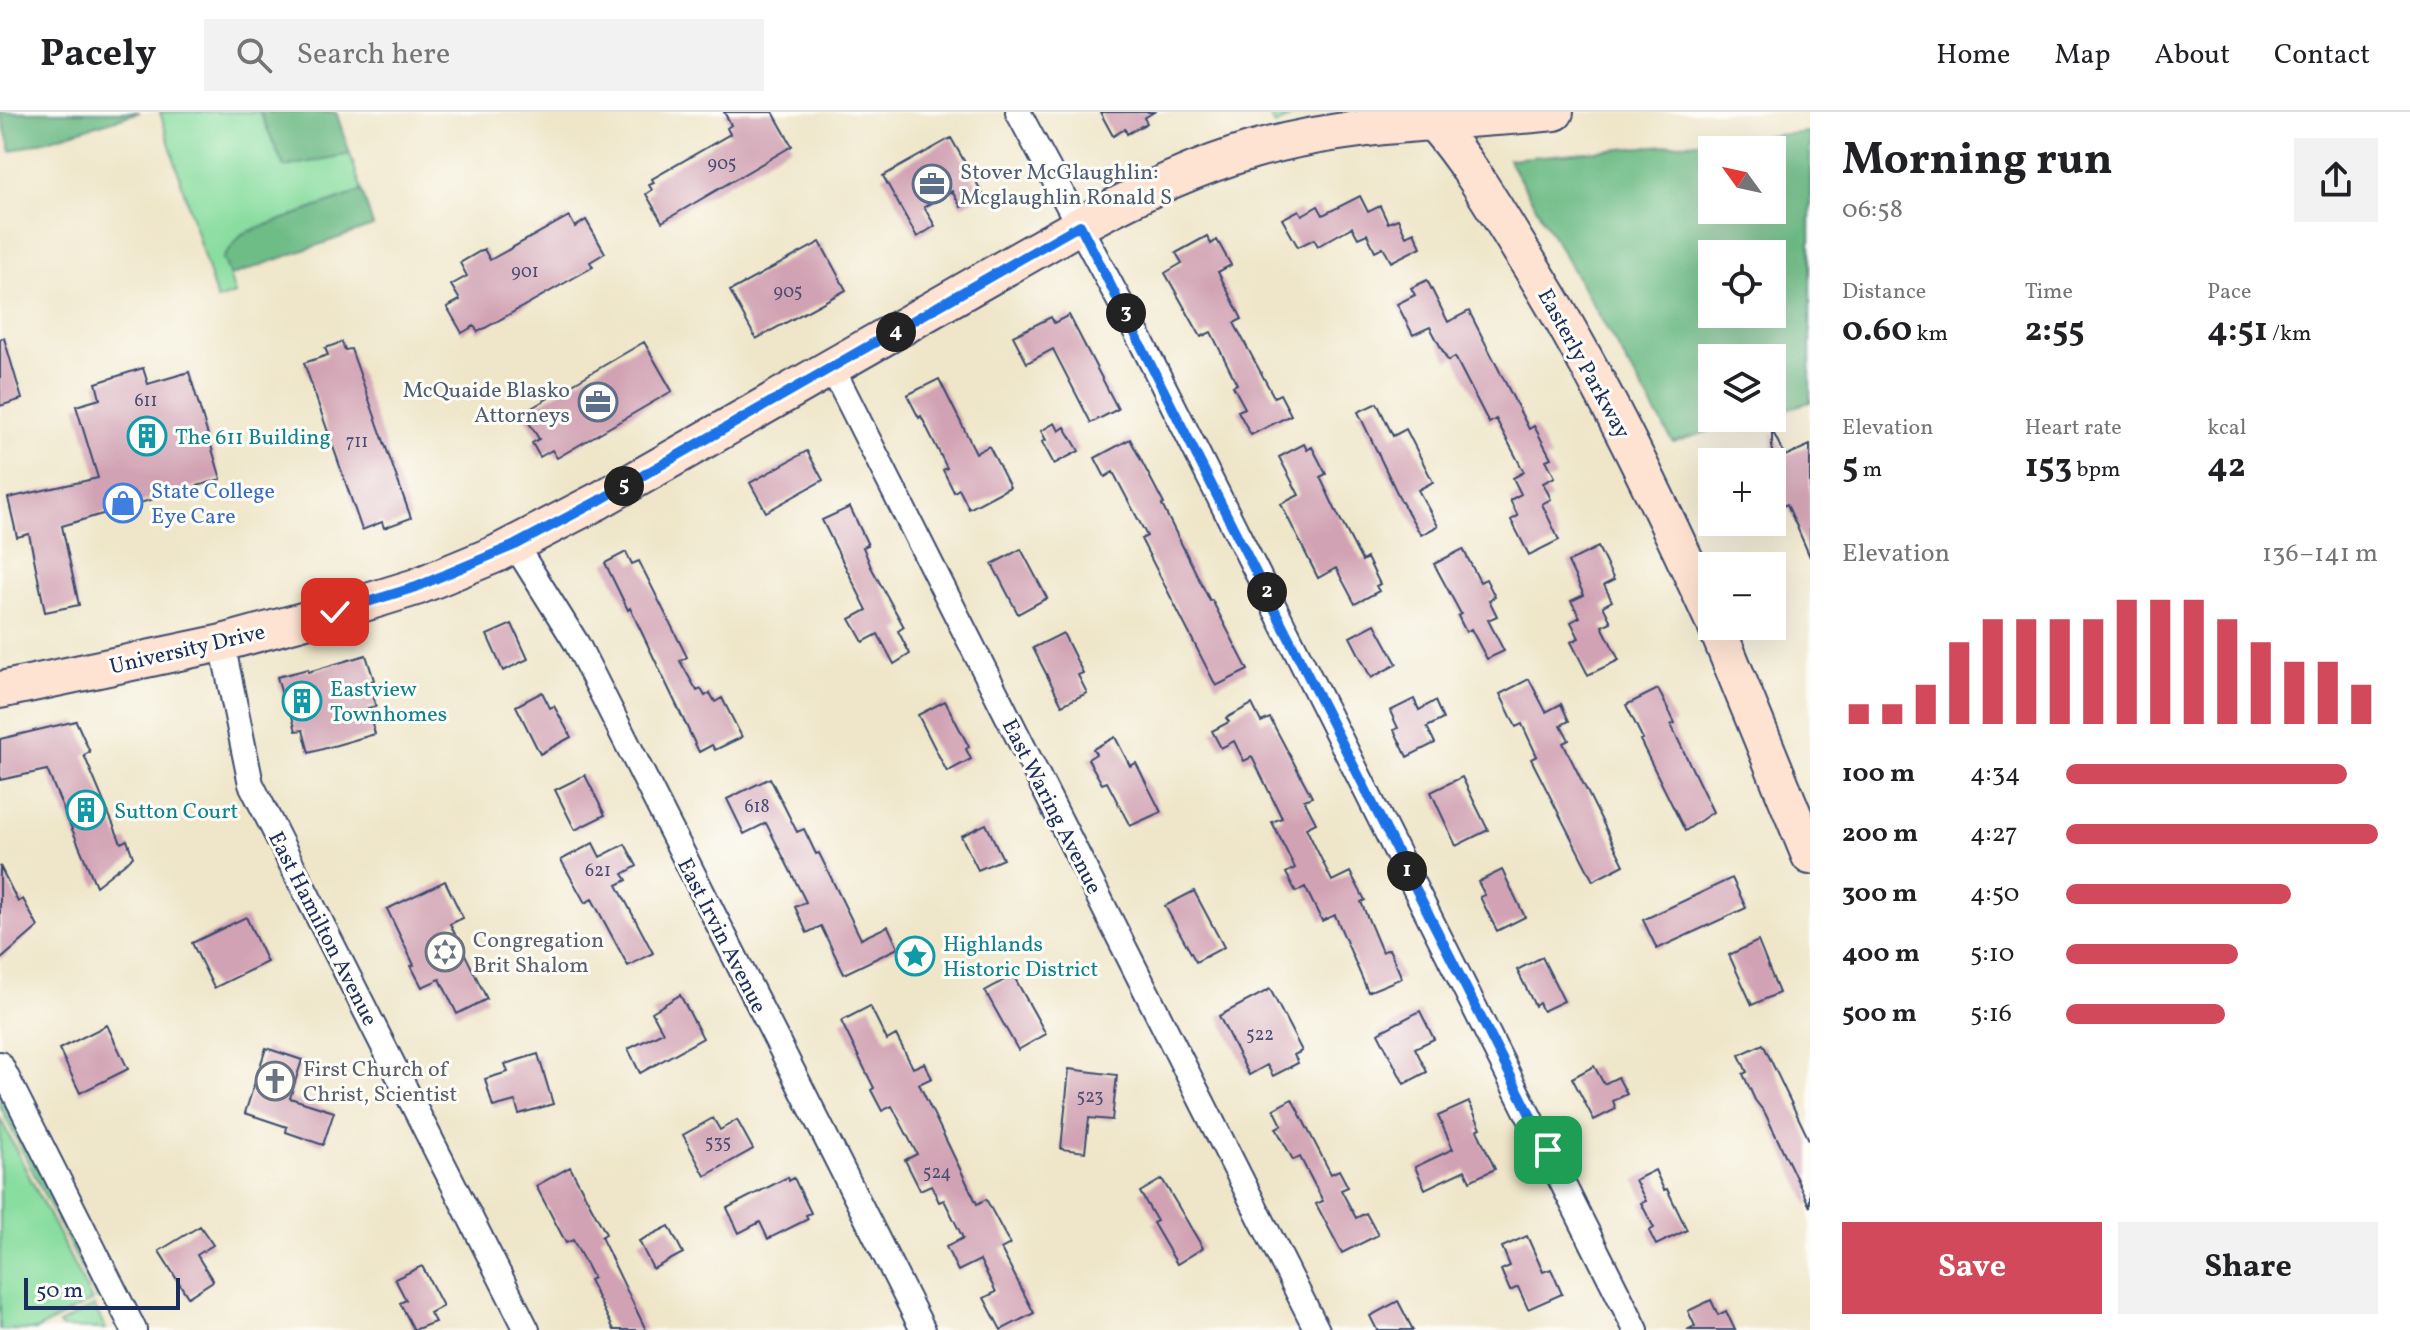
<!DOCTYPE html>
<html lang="en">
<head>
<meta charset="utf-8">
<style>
  body { margin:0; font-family:Vollkorn,serif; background:#f2f2f2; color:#202124; height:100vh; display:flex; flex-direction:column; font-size:30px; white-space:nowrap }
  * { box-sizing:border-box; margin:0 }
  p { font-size:26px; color:#757577 }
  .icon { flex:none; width:44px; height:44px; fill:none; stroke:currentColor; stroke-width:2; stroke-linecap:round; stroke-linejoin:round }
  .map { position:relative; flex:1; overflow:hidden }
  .side { display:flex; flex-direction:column; background:#fff; width:600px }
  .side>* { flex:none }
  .needle { width:52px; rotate:303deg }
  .tools { position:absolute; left:1698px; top:24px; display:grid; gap:16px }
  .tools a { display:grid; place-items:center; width:88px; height:88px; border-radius:0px; background:#fff; box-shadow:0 8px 32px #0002; font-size:40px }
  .scale { position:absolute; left:24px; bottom:20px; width:156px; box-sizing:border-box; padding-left:8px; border:4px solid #1b2f5e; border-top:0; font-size:22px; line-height:28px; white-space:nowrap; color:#1b2f5e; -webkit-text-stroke:6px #fdfcf7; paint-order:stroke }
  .pin { position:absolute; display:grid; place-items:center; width:68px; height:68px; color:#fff; margin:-34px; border-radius:16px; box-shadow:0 4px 12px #0006 }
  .km { position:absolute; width:40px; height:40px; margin:-20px; border-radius:50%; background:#222; color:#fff; font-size:22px; line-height:40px; text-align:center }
  .round { display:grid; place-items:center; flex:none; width:84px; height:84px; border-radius:0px; background:#f2f2f2 }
  .headline { display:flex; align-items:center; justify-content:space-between; height:136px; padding:0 32px }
  h1 { font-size:44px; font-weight:700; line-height:60px }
  .stats { display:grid; grid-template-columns:repeat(3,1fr); gap:12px; height:136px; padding:8px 32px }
  .stats div { display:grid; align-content:center }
  .stats b { font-size:34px; font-weight:700 }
  .stats small { font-size:22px; font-weight:400 }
  .stats p { font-size:22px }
  .chart { height:224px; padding:16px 32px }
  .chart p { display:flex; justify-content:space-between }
  .chart svg { width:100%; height:144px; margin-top:8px; stroke:#d1495b; stroke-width:6 }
  .cta { display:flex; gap:16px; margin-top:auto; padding:16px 32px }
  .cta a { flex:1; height:92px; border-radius:0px; background:#d1495b; color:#fff; font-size:32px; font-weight:700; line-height:92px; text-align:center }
  .cta a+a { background:#f2f2f2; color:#202124 }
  ul { padding:0 32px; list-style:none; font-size:26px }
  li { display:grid; grid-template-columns:128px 96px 1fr; align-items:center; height:60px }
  li i { height:20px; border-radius:10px; background:#d1495b }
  header { display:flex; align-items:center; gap:48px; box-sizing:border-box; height:112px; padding:0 40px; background:#fff; border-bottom:2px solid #e0e0e0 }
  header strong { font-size:38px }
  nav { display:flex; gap:44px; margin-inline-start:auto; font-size:28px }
  .search { width:560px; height:72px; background:#f2f2f2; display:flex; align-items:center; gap:20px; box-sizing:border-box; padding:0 28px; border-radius:0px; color:#757577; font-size:30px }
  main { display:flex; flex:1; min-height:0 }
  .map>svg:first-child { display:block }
  .green { fill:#88dd9f; stroke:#52867e; stroke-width:2 }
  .forest { fill:#6ebc86; stroke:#447672; stroke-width:2; fill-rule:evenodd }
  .building { fill:#d1a2b3 }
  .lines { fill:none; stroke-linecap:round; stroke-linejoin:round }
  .minor-casing { stroke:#3b4a6e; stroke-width:28 }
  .secondary-casing { stroke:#3b4a6e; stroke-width:40 }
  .minor { stroke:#fff; stroke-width:24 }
  .secondary { stroke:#fee3d2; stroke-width:36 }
  .route-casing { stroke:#fff; stroke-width:16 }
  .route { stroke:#1a73e8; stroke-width:10 }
  .labels { text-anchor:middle; stroke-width:6; stroke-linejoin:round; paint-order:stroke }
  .number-label { font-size:18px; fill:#484c73 }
  .service-label { font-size:22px; fill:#4e5e75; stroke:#fdfcf7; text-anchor:start }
  .street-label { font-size:22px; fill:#1b2f5e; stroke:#fdfcf7 }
  .culture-label { font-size:22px; fill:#0d838f; stroke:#fdfcf7; text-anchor:start }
  .shop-label { font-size:22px; fill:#366cbe; stroke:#fdfcf7; text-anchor:start }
  .worship-label { font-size:22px; fill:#5b616d; stroke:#fdfcf7; text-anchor:start }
</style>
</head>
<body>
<header>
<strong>Pacely</strong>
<div class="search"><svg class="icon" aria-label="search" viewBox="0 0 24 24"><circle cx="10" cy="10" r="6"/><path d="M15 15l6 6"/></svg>Search here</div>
<nav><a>Home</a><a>Map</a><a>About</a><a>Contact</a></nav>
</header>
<main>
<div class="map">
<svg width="1810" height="1218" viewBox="0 0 1810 1218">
  <rect width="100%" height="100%" fill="#fdfcf7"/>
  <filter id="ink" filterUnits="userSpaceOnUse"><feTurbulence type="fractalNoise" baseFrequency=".0125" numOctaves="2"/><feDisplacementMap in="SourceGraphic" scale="16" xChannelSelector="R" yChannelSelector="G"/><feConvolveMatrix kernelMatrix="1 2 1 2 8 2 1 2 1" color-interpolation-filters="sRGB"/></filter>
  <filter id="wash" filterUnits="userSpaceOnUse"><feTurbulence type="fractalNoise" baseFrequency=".006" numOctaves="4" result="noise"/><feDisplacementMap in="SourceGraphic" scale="32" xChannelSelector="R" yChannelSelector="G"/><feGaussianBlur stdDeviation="1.8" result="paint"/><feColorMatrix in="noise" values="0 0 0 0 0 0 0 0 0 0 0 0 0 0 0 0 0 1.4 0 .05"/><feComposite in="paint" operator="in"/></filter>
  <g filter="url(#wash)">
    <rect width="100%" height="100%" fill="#efe6c9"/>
    <path class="green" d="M160,0H260L284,54L350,42L362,79L242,122L224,146L235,182L217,188Z
      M1267,0H1300L1275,13Z
      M0,984L102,1184L97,1187L0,994Z
      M0,1006L92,1189L36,1218H0Z
      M94,1194L106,1217L62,1216L59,1212Z"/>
    <path class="forest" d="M0,0H140L11,39Z
      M260,0H336L350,42L284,55Z
      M1810,20V290L1772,301V246H1712V306H1755L1673,330L1508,47ZM1772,38V98H1712V38ZM1772,142V202H1712V142Z
      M362,79L373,114L230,164L223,146L242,122Z"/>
    <g id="blocks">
      <path class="building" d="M724,0H773L792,34L662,110L646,82L652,78L649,73L654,71L652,67L730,22L727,16L731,13Z
        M1100,0H1154L1144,6L1147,11L1127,22L1125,17L1113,24Z
        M951,26L983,82L961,95L952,79L924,95L935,114L917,125L883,64Z
        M1360,84L1368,100L1380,94L1388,111L1398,107L1406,124L1414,120L1421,135L1391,150L1383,135L1375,139L1367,122L1358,126L1352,115L1318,134L1314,127L1298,135L1282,107L1299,98L1302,103L1318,94L1323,103Z
        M569,104L575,115L586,108L605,141L590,150L593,155L478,220L474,214L462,221L447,195L460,188L451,173L467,164L460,151L484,137L490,148Z
        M1207,124L1211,132L1217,128L1231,153L1218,160L1242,207L1234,211L1274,285L1280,282L1291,303L1251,323L1238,299L1245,296L1233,274L1237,272L1211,220L1201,225L1165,161L1182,151L1176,141Z
        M820,130L846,178L756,227L730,179Z
        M1427,168L1448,210L1469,199L1529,317L1534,314L1551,346L1546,348L1555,365L1543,371L1551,387L1542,392L1559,428L1529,443L1511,408L1518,404L1510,388L1521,382L1513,366L1524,360L1496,307L1489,311L1455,245L1448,249L1430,215L1413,223L1397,192L1415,183L1411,176Z
        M1069,203L1118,297L1091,311L1053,237L1027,251L1013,224L1051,205L1054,211Z
        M4,226L22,287L0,294V227Z
        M342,230L345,238L351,237L411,406L384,416L382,410L362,418L304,251L328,243L325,236Z
        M644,230L672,279L557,346L552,338L540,345L532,331L539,327L523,301Z
        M143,256L148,272L189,260L221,367L62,414L79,493L45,500L29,422L17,425L8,386L98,366L76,294L100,287L96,271Z
        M939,267L976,341L989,334L1010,375L969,397L959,377L954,380L943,358L947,356L921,304L919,306L907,283Z
        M1377,291L1393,324L1406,317L1433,370L1418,378L1438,414L1421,423L1400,387L1358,300Z
        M1055,311L1059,319L1065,315L1079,339L1054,352L1042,330L1046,328L1041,319Z
        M1772,318L1785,344L1810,333V445L1787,392L1772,399Z
        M1130,327L1164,392L1162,393L1210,489L1212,488L1248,558L1216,574L1141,427L1147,424L1113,360L1105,365L1095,346Z
        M1304,332L1307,338L1312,335L1326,362L1320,365L1335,397L1362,449L1367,446L1380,472L1376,474L1379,479L1355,492L1336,456L1318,466L1281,392L1299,383L1279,345Z
        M807,339L823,368L766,400L750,371Z
        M850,395L868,433L863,435L871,455L904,515L898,519L910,542L894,552L878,522L863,530L850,507L867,498L822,408Z
        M1598,435L1614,468L1604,473L1612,489L1603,494L1611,510L1602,514L1619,548L1588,563L1571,530L1579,526L1571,510L1580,505L1571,489L1584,483L1568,450Z
        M1021,437L1047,486L1018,502L992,452Z
        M1463,437L1480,470L1486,467L1495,485L1489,488L1497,504L1488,508L1504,539L1487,547L1471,517L1466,520L1458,504L1461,502L1434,452Z
        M626,440L632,452L639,449L687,545L680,549L697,579L701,577L705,584L710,581L715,590L722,586L742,625L715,638L712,633L699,640L630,496L628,498L605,451Z
        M512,512L528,547L503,559L487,523Z
        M1375,512L1397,552L1371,566L1350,525Z
        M1063,521L1083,561L1078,563L1087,581L1062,593L1033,536Z
        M366,543L374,568L369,570L376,594L368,596L375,622L309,641L303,618L296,619L289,593L285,594L277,565L308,557V560Z
        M1529,567L1546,600L1561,592L1569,609L1561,613L1569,628L1563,631L1624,753L1593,769L1531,647L1537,644L1522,612L1516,615L1500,582Z
        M1658,577L1675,611L1671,613L1713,700L1685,719L1640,628L1643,627L1626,593Z
        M542,580L550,596L554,594L571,625L540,642L516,594Z
        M1414,587L1419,598L1435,589L1443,607L1427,615L1435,631L1407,645L1394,618L1398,616L1390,599Z
        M945,589L969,635L966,637L971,647L947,660L918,603Z
        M1252,592L1261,610L1270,606L1312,685L1304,688L1316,711L1306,716L1332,769L1350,760L1365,788L1361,790L1382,840L1389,837L1402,866L1368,880L1335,803L1322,809L1305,775L1296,780L1286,761L1295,756L1272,710L1282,706L1252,645L1244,649L1234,629L1221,636L1212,619L1229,610L1226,606Z
        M76,609L90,640L84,643L121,731L127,728L133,745L96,774L47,658L0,668V627Z
        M1115,625L1130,654L1136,651L1161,700L1130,714L1107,670L1102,672L1088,647L1096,642L1093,637Z
        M585,663L605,703L575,718L555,678Z
        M1462,665L1488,718L1456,734L1431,680Z
        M770,666L797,720L804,717L816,742L819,741L861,827L888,814L898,836L844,862L821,814L807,821L795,795L806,790L766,711L744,722L727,687Z
        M986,712L1003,747L978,758L961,724Z
        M593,731L600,745L625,732L637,754L623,762L627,768L617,773L653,841L628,854L592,787L585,791L561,748Z
        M0,754L18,790L23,787L38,815L0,848Z
        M1502,758L1525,805L1497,819L1480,785L1485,783L1478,770Z
        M1732,766L1746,796L1657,837L1643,808Z
        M445,769L463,806L450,812L487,887L457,902L440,867L422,875L411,854L414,853L387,797Z
        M1194,779L1224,835L1196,850L1165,794Z
        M246,805L267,850L214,876L192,831Z
        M1758,829L1779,881L1752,893L1729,843Z
        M1542,845L1564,889L1543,899L1539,891L1535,894L1517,858Z
        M1013,863L1046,922L1018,938L985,879Z
        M1270,877L1302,939L1294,943L1298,951L1273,964L1267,953L1249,963L1219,904Z
        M680,883L703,926L640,961L628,937L663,920L652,900Z
        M870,894L887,928L896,923L913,956L924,951L932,966L919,972L977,1092L986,1087L1010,1132L1001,1137L1034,1201L1001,1218L984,1186L996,1180L980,1148L958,1159L946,1135L963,1126L944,1088L939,1090L931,1073L920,1078L905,1048L917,1042L892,994L882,999L871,978L874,976L841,909Z
        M1420,899L1434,927L1415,936L1427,960L1404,972L1378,921Z
        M107,913L128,957L80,981L59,937Z
        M1763,932L1810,1030V1095L1765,1001L1755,988L1743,962L1747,960L1739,943Z
        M266,936L302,948L290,986L334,1000L323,1033L286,1020L287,1015L245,1001Z
        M538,942L553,992L519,1002L515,989L493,995L485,967L508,960L505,952Z
        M1594,954L1604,972L1618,965L1627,982L1613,989L1616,997L1594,1008L1572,966Z
        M1069,957L1117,963L1112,1008L1089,1006L1085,1040L1061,1037Z
        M1292,987L1331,1062L1339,1058L1348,1075L1341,1078L1356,1106L1366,1101L1378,1123L1342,1141L1316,1092L1323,1089L1300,1045L1293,1048L1276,1016L1282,1013L1274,997Z
        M1469,990L1481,1016L1477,1018L1495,1057L1470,1069L1465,1058L1425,1077L1415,1055L1453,1037L1438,1004Z
        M713,1006L720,1018L737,1008L753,1037L705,1064L683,1023Z
        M570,1055L606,1122L601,1125L646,1218H614L589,1168L593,1166L573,1128L566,1131L536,1074Z
        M1655,1058L1664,1078L1667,1077L1687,1118L1656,1133L1649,1119L1654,1116L1641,1091L1646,1089L1635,1068Z
        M788,1065L789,1069L794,1066L811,1101L806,1103L808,1107L768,1127L760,1110L739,1121L727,1096Z
        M1162,1067L1203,1136L1177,1152L1153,1111L1157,1109L1140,1080Z
        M200,1114L213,1133L197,1143L213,1169L188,1185L159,1139Z
        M669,1114L683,1141L653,1157L639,1129Z
        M1527,1124L1543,1160L1551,1157L1562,1182L1528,1197L1518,1175L1510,1179L1501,1158L1510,1154L1502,1135Z
        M422,1154L443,1194L430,1201L435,1210L414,1218L400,1191L406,1188L395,1167Z
        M1711,1188L1718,1203L1726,1199L1735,1218H1687L1695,1214L1688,1199Z
        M1398,1189L1413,1218H1377L1370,1204Z"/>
    </g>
  </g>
  <g filter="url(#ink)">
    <use href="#blocks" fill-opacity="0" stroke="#3b4a6e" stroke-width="2"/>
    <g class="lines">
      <g class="minor-casing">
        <path id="minor" d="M1018,0L1143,233L1636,1218
          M832,256L1317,1218
          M515,433L577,532L923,1218
          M222,531L251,672L527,1218
          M0,952L134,1218"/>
      </g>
      <g class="secondary-casing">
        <path id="secondary" d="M1434,11C1469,51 1495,97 1523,142C1596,258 1655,381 1712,506
          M1716,514L1810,744
          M0,578L222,531L335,500L416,475L496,442L600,388L1080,113C1135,83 1192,56 1253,38C1350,10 1454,10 1555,0"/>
      </g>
      <use href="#minor" class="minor"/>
      <use href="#secondary" class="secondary"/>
    </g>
  </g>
  <g class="lines" filter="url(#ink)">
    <g class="route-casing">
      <path id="route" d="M335,500L416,475L515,433L600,388L1080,113L1548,1038"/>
    </g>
    <use href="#route" class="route"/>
  </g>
  <defs>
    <g id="office-ring" transform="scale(2)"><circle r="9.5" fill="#fdfcf7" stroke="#5c6f8a" stroke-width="1.5"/><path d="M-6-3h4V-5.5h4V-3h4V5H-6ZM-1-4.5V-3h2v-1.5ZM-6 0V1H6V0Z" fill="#5c6f8a"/></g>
    <g id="building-ring" transform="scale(2)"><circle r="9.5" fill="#fdfcf7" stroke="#0f9aa8" stroke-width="1.5"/><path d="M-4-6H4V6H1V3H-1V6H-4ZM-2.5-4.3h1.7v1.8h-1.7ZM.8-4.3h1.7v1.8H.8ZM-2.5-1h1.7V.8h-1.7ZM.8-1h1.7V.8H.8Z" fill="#0f9aa8"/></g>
    <g id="shop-ring" transform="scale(2)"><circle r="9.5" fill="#fdfcf7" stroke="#3f7fe0" stroke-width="1.5"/><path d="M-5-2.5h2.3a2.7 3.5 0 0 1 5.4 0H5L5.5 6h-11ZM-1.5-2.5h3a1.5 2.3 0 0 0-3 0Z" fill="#3f7fe0"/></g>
    <g id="synagogue-ring" transform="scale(2)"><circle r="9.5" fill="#fdfcf7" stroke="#6b7280" stroke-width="1.5"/><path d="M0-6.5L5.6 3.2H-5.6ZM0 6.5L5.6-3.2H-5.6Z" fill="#6b7280"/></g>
    <g id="sight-ring" transform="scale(2)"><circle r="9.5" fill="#fdfcf7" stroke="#0f9aa8" stroke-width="1.5"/><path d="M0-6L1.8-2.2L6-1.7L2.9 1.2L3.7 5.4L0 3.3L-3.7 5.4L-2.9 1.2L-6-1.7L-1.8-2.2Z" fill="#0f9aa8"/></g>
    <g id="church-ring" transform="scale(2)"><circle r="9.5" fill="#fdfcf7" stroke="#6b7280" stroke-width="1.5"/><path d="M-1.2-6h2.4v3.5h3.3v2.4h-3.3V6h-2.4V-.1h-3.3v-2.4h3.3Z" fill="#6b7280"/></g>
  </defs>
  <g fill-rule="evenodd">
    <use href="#office-ring" x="932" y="72"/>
    <use href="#office-ring" x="598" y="290"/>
    <use href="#building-ring" x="147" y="324"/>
    <use href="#shop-ring" x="123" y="391"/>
    <use href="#building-ring" x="302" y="589"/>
    <use href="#building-ring" x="86" y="698"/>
    <use href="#synagogue-ring" x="445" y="840"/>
    <use href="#sight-ring" x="915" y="844"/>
    <use href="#church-ring" x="275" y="969"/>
  </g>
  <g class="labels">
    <g class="number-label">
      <text x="722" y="57">905</text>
      <text x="525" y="165">901</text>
      <text x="788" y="185">905</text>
      <text x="146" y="294">611</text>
      <text x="357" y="335">711</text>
      <text x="757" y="700">618</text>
      <text x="598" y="764">621</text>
      <text x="1260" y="928">522</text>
      <text x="1090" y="990">523</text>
      <text x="718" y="1036">535</text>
      <text x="937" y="1066">524</text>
    </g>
    <g class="service-label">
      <text x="960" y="67">Stover McGlaughlin:<tspan x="960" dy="25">Mcglaughlin Ronald S</tspan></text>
      <text x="570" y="285" text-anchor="end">McQuaide Blasko<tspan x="570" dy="25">Attorneys</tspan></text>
    </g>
    <g class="street-label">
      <text transform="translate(1585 251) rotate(61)" y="8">Easterly Parkway</text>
      <text transform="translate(187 536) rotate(-13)" y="8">University Drive</text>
      <text transform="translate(1053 694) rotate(63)" y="8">East Waring Avenue</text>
      <text transform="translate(324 816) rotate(63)" y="8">East Hamilton Avenue</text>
      <text transform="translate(723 823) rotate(63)" y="8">East Irvin Avenue</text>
    </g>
    <g class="culture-label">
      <text x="175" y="332">The 611 Building</text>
      <text x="330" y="584">Eastview<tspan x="330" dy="25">Townhomes</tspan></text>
      <text x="114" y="706">Sutton Court</text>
      <text x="943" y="839">Highlands<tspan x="943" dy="25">Historic District</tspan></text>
    </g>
    <g class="shop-label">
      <text x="151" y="386">State College<tspan x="151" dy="25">Eye Care</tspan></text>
    </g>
    <g class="worship-label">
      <text x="473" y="835">Congregation<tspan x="473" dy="25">Brit Shalom</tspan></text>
      <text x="303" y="964">First Church of<tspan x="303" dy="25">Christ, Scientist</tspan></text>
    </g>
  </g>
</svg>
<div class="tools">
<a><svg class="needle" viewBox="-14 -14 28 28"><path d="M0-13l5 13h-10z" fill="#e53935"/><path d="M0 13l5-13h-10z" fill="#757577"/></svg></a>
<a><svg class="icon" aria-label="locate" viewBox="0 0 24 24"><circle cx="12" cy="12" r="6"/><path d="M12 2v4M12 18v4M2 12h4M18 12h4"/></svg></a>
<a><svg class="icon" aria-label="layers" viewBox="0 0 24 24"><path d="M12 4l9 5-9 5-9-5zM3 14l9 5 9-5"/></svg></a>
<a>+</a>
<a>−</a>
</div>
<div class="scale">50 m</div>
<div class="pin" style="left:1548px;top:1038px;background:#1e9e55"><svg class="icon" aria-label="arrive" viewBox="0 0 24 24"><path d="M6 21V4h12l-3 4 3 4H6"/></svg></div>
<div class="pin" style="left:335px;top:500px;background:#d93025"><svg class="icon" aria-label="check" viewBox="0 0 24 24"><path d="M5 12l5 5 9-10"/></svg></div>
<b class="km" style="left:1407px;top:759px">1</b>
<b class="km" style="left:1267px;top:480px">2</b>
<b class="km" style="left:1126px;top:201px">3</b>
<b class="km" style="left:896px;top:220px">4</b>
<b class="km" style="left:624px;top:374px">5</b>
</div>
<section class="side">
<div class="headline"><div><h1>Morning run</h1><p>06:58</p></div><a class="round"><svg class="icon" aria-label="share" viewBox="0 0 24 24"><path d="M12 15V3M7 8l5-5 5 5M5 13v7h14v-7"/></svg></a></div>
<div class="stats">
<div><p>Distance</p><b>0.60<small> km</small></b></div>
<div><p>Time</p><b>2:55</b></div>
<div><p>Pace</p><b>4:51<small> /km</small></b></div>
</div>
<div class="stats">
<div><p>Elevation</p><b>5<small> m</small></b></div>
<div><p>Heart rate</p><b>153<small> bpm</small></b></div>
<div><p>kcal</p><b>42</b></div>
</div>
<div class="chart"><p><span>Elevation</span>136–141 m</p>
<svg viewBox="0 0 160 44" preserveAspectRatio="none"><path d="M5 44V38M15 44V38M25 44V32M35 44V19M45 44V12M55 44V12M65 44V12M75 44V12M85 44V6M95 44V6M105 44V6M115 44V12M125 44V19M135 44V25M145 44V25M155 44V32"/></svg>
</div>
<ul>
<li><b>100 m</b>4:34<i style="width:90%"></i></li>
<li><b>200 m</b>4:27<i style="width:100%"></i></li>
<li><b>300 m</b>4:50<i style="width:72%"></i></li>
<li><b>400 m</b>5:10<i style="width:55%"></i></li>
<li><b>500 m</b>5:16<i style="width:51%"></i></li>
</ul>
<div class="cta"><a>Save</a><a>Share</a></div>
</section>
</main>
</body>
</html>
